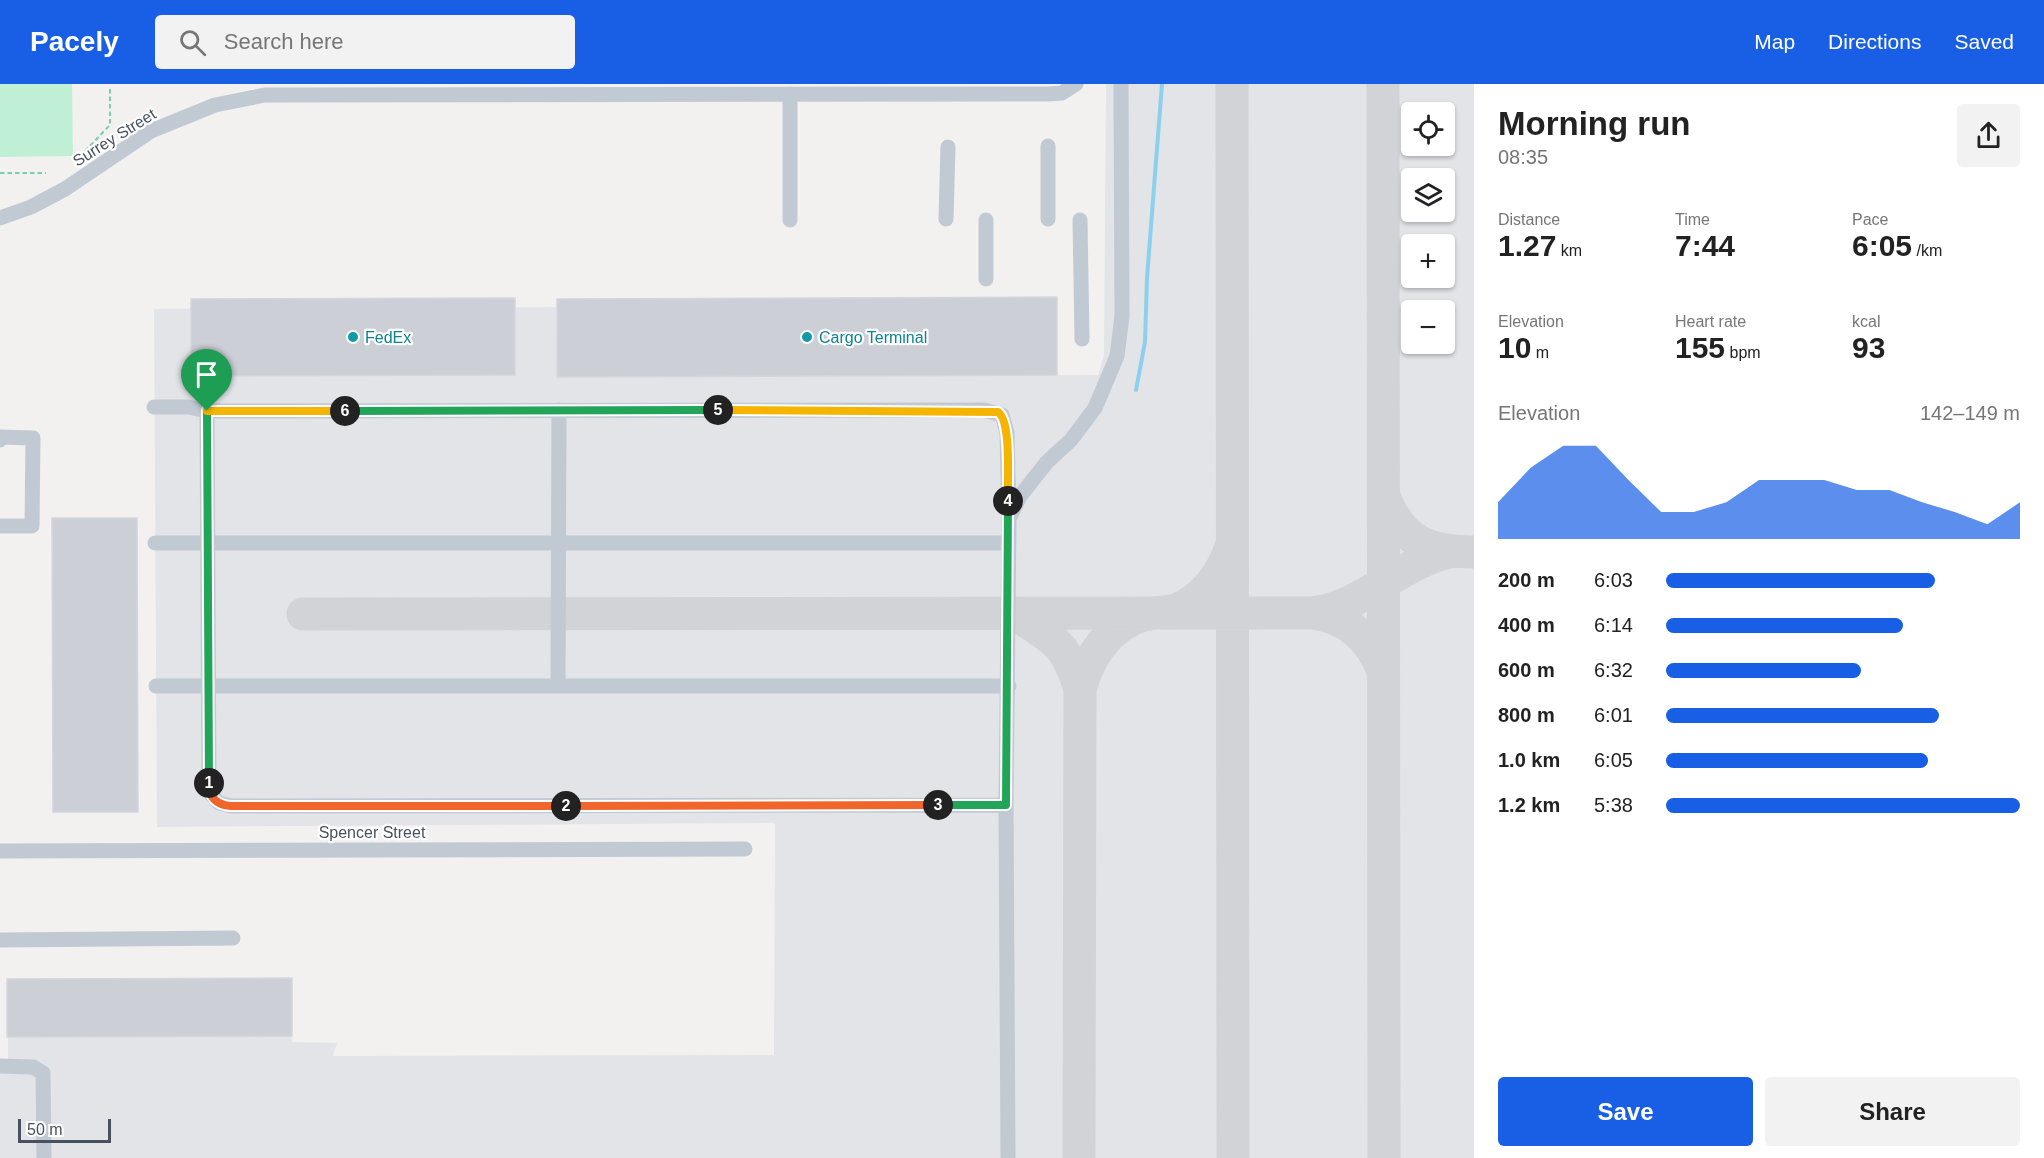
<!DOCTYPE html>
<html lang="en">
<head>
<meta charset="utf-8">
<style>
  body { margin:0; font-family:Helvetica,sans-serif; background:#f2f2f2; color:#222; height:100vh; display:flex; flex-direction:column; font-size:22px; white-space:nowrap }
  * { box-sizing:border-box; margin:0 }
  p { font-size:20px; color:#767676 }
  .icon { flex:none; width:33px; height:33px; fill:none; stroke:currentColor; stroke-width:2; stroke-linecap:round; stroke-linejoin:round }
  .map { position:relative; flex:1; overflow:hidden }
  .panel { display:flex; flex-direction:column; background:#fff; width:570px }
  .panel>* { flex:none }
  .buttons { position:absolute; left:1401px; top:18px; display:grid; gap:12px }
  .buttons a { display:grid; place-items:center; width:54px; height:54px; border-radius:6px; background:#fff; box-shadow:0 2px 4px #0004; font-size:30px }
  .scale { position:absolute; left:18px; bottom:15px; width:93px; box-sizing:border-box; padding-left:6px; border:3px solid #48525e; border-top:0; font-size:16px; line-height:21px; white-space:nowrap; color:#48525e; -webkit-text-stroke:4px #fff; paint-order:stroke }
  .pin { position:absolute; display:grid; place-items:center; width:51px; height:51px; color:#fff; margin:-62px -26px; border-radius:50% 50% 50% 0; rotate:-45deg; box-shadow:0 0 6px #0007 }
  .pin .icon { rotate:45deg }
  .km { position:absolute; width:30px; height:30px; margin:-15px; border-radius:50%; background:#222; color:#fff; font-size:16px; line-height:30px; text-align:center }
  .round { display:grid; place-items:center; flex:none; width:63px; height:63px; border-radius:6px; background:#f2f2f2 }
  .headline { display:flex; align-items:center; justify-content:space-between; height:102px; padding:0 24px }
  h1 { font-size:33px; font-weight:700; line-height:45px }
  .figures { display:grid; grid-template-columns:repeat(3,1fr); gap:9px; height:102px; padding:6px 24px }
  .figures div { display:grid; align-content:center }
  .figures b { font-size:30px; font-weight:700 }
  .figures small { font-size:16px; font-weight:400 }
  .figures p { font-size:16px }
  .chart { height:168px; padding:12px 24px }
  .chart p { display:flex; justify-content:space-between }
  .chart svg { width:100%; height:108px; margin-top:6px; fill:#185fe6; opacity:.7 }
  .cta { display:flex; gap:12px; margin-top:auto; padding:12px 24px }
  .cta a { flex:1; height:69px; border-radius:6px; background:#185fe6; color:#fff; font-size:24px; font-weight:700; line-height:69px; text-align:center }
  .cta a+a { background:#f2f2f2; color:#222 }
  ul { padding:0 24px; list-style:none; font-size:20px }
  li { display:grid; grid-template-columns:96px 72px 1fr; align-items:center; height:45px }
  li i { height:15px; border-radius:8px; background:#185fe6 }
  header { display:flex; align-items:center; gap:36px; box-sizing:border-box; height:84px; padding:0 30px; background:#185fe6; color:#fff }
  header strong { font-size:28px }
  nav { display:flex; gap:33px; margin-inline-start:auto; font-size:21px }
  .search { width:420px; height:54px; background:#f2f2f2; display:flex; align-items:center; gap:15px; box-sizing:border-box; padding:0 21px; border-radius:6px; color:#767676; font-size:22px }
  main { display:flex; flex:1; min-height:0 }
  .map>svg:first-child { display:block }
  .airport { fill:#e2e4e8; fill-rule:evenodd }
  .green { fill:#bff0d6 }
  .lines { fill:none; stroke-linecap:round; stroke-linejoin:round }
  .stream { stroke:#8cd0ed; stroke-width:4 }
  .taxiway { stroke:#d2d3d6; stroke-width:33 }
  .building { fill:#cccfd6; stroke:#d4d6dc; stroke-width:1.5 }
  .path { stroke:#77cfab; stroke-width:2; stroke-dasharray:4.5 3; stroke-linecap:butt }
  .minor { stroke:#c1c9d2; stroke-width:15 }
  .split-1-casing { stroke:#fff; stroke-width:12 }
  .split-2-casing { stroke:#fff; stroke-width:12 }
  .split-3-casing { stroke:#fff; stroke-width:12 }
  .split-4-casing { stroke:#fff; stroke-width:12 }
  .split-5-casing { stroke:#fff; stroke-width:12 }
  .split-6-casing { stroke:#fff; stroke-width:12 }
  .split-7-casing { stroke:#fff; stroke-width:12 }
  .split-1 { stroke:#22a559; stroke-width:8 }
  .split-2 { stroke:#f0652b; stroke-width:8 }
  .split-3 { stroke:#f0652b; stroke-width:8 }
  .split-4 { stroke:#22a559; stroke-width:8 }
  .split-5 { stroke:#f5b400; stroke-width:8 }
  .split-6 { stroke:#22a559; stroke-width:8 }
  .split-7 { stroke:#f5b400; stroke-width:8 }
  .culture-dot { fill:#0f9aa8; stroke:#fff; stroke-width:2 }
  .labels { text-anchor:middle; stroke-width:4.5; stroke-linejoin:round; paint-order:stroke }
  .street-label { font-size:16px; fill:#48525e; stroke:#fff }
  .culture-label { font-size:16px; fill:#0d838f; stroke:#fff; text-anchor:start }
</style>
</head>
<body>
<header>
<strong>Pacely</strong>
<div class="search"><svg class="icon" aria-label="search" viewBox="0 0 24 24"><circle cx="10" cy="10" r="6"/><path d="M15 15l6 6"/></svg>Search here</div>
<nav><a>Map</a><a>Directions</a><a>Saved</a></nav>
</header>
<main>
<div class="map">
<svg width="1474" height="1074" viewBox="0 0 1474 1074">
  <rect width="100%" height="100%" fill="#f3f1f0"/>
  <path class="airport" d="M1106,0H1474V1074H0V976L8,975V952H291L292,958L337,959L333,972L774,971L775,739L157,743L154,225L556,223L557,292L1098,291L1104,271ZM1412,28H1444V62H1412ZM1412,94H1444V128H1412ZM1412,160H1444V194H1412ZM1412,226H1444V260H1412Z"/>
  <path class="green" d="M0,0H72L73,72L0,73Z"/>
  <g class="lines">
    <path class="stream" d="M1136,306L1145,258L1147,194L1162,0"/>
    <path class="taxiway" d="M1232,0L1233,1074
      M1383,0L1384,1074
      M1384,412C1401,457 1428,468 1474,468
      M1313,529C1348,534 1370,554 1383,587
      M303,530L1313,529C1363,523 1400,479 1450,468
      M1015,530C1054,556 1066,558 1080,606
      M1079,1074L1080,606C1088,573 1109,541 1144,531C1154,528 1165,529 1176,526C1202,516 1222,490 1230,465"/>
  </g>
  <path class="building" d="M1057,213V291L557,293V215Z
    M515,214V291L191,292V215Z
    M52,434H137L138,728H53Z
    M292,894V952L7,953V895Z"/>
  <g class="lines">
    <path class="path" d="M85,67L110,41V4
      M0,89H46"/>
    <path class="minor" d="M790,10V136
      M1048,62V135
      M0,134L31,123L65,105L151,47L215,21L265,11L1048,10L1062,9L1076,0
      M946,135L948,63
      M986,136V195
      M1080,136L1082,255
      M154,323H188L207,327L984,326L1002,331L1007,349L1009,435L1006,721L1008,1074
      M207,327L209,708L219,719L231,722L1006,721
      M0,356V353L33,354L32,442H0
      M1010,433L1020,412L1047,378L1071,356L1095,324L1117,272L1122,232L1121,0
      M155,459H1009
      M156,602H1009
      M558,602L559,326
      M0,767L745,765
      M0,856L233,854
      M0,982L33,983L43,989L44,1074"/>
  </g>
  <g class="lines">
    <g class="split-1-casing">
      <path id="split-1" d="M207,327L209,699"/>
    </g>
    <g class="split-2-casing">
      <path id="split-2" d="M209,699C209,713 216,721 231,722H566"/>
    </g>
    <g class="split-3-casing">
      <path id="split-3" d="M566,722L938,721"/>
    </g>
    <g class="split-4-casing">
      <path id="split-4" d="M938,721H1006L1008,417"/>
    </g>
    <g class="split-5-casing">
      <path id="split-5" d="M718,326L998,328C1012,338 1007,398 1008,417"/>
    </g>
    <g class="split-6-casing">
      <path id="split-6" d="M345,327L718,326"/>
    </g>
    <g class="split-7-casing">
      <path id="split-7" d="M207,327H345"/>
    </g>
    <use href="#split-1" class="split-1"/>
    <use href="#split-2" class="split-2"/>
    <use href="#split-3" class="split-3"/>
    <use href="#split-4" class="split-4"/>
    <use href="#split-5" class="split-5"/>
    <use href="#split-6" class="split-6"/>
    <use href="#split-7" class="split-7"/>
  </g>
  <g class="culture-dot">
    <circle cx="353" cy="253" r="6"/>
    <circle cx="807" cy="253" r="6"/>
  </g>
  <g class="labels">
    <g class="street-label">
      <text transform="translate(114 53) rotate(-32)" y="6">Surrey Street</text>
      <text x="372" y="754">Spencer Street</text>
    </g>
    <g class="culture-label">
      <text x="365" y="259">FedEx</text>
      <text x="819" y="259">Cargo Terminal</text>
    </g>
  </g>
</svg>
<div class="buttons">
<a><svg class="icon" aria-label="locate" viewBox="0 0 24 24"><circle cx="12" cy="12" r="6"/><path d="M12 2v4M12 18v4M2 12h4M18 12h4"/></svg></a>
<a><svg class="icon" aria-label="layers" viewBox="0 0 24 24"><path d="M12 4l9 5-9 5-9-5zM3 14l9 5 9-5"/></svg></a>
<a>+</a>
<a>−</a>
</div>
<div class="scale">50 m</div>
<div class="pin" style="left:207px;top:327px;background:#1e9e55"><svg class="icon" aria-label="arrive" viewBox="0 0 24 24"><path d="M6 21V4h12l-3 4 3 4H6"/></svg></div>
<b class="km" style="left:209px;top:699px">1</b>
<b class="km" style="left:566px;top:722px">2</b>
<b class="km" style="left:938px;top:721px">3</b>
<b class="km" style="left:1008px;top:417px">4</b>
<b class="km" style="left:718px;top:326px">5</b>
<b class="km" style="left:345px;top:327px">6</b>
</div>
<section class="panel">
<div class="headline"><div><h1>Morning run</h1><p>08:35</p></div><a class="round"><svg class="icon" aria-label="share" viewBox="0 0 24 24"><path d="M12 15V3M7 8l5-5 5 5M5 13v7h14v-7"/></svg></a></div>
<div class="figures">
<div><p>Distance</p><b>1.27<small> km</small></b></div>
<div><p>Time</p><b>7:44</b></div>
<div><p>Pace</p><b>6:05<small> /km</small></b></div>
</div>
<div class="figures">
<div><p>Elevation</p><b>10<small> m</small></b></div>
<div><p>Heart rate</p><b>155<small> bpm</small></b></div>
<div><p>kcal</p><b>93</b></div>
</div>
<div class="chart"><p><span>Elevation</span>142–149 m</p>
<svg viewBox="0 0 160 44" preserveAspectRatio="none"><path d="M0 44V29L10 15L20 6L30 6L40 20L50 33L60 33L70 29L80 20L90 20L100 20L110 24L120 24L130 29L140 33L150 38L160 29V44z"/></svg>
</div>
<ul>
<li><b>200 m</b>6:03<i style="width:76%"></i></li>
<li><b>400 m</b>6:14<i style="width:67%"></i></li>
<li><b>600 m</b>6:32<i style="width:55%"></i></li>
<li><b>800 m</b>6:01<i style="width:77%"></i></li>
<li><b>1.0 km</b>6:05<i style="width:74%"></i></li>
<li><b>1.2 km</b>5:38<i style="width:100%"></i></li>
</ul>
<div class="cta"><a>Save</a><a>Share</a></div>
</section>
</main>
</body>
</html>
